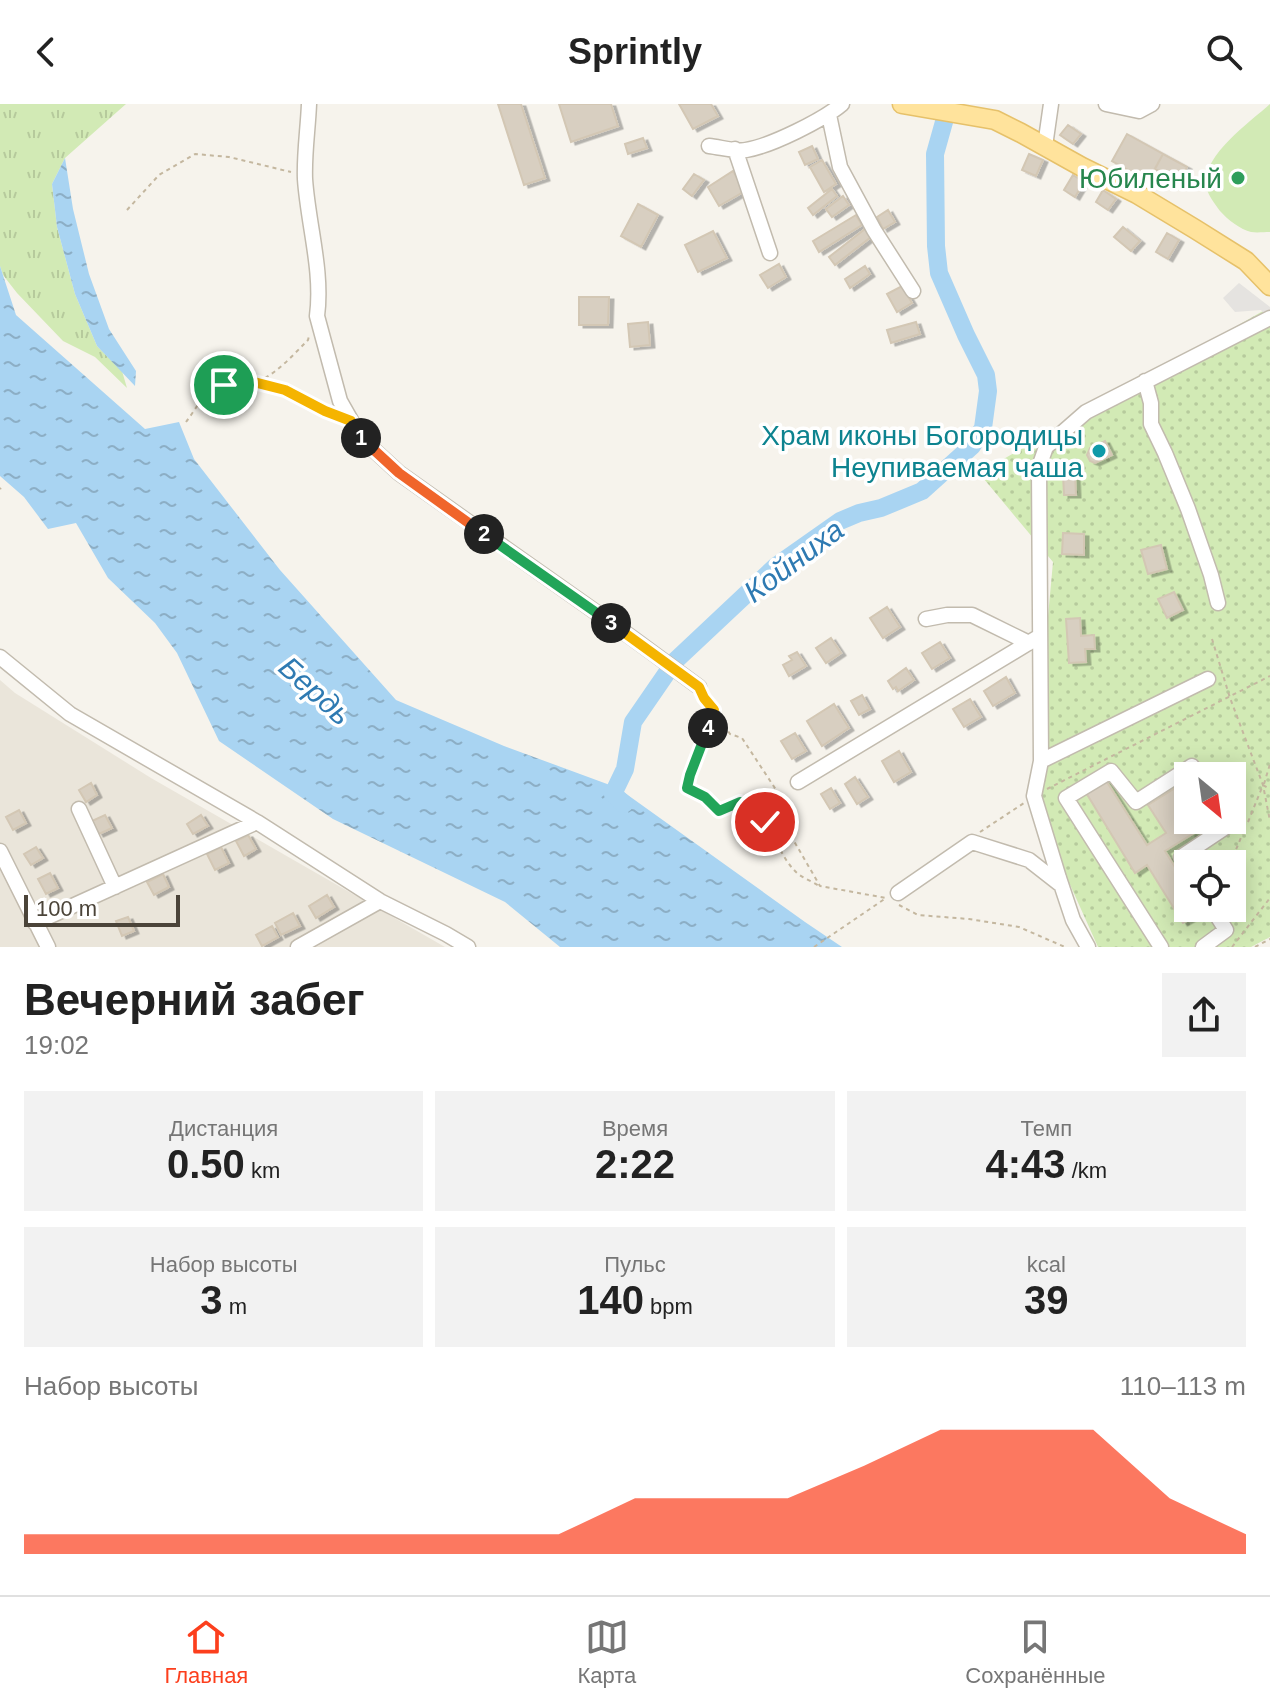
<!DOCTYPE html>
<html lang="ru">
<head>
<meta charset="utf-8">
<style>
  body { margin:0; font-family:Helvetica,sans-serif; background:#f2f2f2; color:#222; height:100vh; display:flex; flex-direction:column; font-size:30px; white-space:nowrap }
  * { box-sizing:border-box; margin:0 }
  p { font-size:26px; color:#767676 }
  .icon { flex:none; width:44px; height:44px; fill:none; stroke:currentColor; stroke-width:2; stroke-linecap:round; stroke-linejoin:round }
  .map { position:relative; height:843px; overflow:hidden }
  .sheet { display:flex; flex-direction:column; background:#fff; flex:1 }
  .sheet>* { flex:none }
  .needle { width:52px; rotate:151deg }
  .fabs { position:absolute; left:1174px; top:658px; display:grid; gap:16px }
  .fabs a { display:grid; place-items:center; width:72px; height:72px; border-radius:0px; background:#fff; box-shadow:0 4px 20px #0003; font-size:40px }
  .scale { position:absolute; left:24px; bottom:20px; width:156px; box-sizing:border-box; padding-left:8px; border:4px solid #4b4439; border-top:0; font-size:22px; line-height:28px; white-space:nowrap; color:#4b4439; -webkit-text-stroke:6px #fff; paint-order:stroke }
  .pin { position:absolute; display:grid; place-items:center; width:68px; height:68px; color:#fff; margin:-34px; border:4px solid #fff; border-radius:50%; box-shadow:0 2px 8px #0007 }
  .km { position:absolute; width:40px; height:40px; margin:-20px; border-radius:50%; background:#222; color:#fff; font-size:22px; line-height:40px; text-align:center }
  .round { display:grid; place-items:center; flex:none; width:84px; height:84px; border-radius:0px; background:#f2f2f2 }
  .overview { display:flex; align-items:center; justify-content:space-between; height:136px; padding:0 24px }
  h1 { font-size:44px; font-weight:700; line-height:60px }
  .stats { display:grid; grid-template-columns:repeat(3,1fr); gap:12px; height:136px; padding:8px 24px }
  .stats div { display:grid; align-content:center; border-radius:0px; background:#f2f2f2; text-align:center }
  .stats b { font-size:40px; font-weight:700 }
  .stats small { font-size:22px; font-weight:400 }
  .stats p { font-size:22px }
  .chart { height:224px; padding:16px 24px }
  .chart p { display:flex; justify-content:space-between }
  .chart svg { width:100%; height:144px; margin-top:8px; fill:#fc3f1d; opacity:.7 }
  header { display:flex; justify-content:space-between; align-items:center; height:104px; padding:0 24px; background:#fff; font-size:36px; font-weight:700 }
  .dock { display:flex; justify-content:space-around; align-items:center; height:112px; border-top:2px solid #e0e0e0; background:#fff; font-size:22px; color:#767676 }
  .dock a { display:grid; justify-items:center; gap:4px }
  .dock .selected { color:#fc3f1d }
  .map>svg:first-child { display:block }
  .residential { fill:#eae5da }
  .grass { fill:url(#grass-tufts) }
  .park { fill:url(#park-dots); fill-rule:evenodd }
  .garden { fill:#d2eab5 }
  .parking { fill:#e5e3e0 }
  .water { fill:url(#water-ripples) }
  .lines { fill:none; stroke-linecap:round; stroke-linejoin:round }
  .river { stroke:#a9d4f2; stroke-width:18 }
  .building { fill:#d8cfc1; stroke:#d3c7b4; stroke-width:2; filter:url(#shadow) }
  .minor-casing { stroke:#c2bbae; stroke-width:17 }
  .major-casing { stroke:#e6c16a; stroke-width:21 }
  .path { stroke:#c4b79f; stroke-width:2; stroke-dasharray:4 4; stroke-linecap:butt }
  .minor { stroke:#fff; stroke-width:14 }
  .major { stroke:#ffe39c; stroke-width:18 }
  .split-1-casing { stroke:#fff; stroke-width:16 }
  .split-2-casing { stroke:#fff; stroke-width:16 }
  .split-3-casing { stroke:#fff; stroke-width:16 }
  .split-4-casing { stroke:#fff; stroke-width:16 }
  .split-5-casing { stroke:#fff; stroke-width:16 }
  .split-1 { stroke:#f5b400; stroke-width:10 }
  .split-2 { stroke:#f0652b; stroke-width:10 }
  .split-3 { stroke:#22a559; stroke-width:10 }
  .split-4 { stroke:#f5b400; stroke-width:10 }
  .split-5 { stroke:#22a559; stroke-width:10 }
  .leisure-dot { fill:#2e9e5b; stroke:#fff; stroke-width:3 }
  .culture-dot { fill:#0f9aa8; stroke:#fff; stroke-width:3 }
  .labels { text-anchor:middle; stroke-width:7; stroke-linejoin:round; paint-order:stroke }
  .leisure-label { font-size:28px; fill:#27864d; stroke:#fff; text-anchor:end }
  .culture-label { font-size:28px; fill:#0d838f; stroke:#fff; text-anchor:end }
  .water-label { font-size:30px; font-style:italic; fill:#2e7ab2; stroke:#fff }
</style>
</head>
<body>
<header><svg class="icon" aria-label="back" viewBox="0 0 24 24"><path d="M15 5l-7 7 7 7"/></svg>Sprintly<svg class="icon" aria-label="search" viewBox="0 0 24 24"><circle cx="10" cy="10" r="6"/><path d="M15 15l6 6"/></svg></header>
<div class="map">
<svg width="1270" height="843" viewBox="0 0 1270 843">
  <defs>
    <pattern id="grass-tufts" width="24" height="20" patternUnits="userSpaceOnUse" patternTransform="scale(2)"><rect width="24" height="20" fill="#d2eab5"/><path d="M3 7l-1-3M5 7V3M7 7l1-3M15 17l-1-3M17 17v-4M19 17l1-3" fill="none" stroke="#b6ca9c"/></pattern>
    <pattern id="park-dots" width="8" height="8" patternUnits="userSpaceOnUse" patternTransform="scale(2)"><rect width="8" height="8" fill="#d2eab5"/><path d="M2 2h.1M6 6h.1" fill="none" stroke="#b6ca9c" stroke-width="1.8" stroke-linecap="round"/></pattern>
    <pattern id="water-ripples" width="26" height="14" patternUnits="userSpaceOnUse" patternTransform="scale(2)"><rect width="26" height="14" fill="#a9d4f2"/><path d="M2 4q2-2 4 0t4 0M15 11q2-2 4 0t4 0" fill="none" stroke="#8caec5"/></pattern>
    <filter id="shadow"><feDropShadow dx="4.5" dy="2.5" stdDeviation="0" flood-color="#0004"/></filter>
  </defs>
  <rect width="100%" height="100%" fill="#f6f3ec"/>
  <path class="residential" d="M0,576L15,589L151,674L445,843H0Z"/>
  <path class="grass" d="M0,0H126L65,54L52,80L57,123L75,190L97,242L122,267L127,284L95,253L63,237L17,189L3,171L0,162Z"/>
  <path class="park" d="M1270,203V833L1251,843H1098L1041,716L1044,638L1046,534L1053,458L979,369ZM1188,672H1232V716H1188ZM1188,760H1232V804H1188Z"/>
  <path class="garden" d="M1270,0V128C1264,128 1257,129 1251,128C1241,126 1227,115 1220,107C1215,100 1206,89 1206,80C1204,50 1249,19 1270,0Z"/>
  <path class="parking" d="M1239,179L1270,203V218L1261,206L1235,208L1223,194Z"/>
  <path class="water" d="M65,54L73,105L89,170L109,225L136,267L135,282L97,242L75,190L57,123L52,80Z
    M0,162L16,211L145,325L179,318L194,355L280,466L396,596L504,642L618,684L805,818L842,843H560L505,798L333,715L219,637L177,549L155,519L108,474L76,419L48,425L24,393L0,372Z"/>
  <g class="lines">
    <path class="river" d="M624,700L613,690L625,665L633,618L675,557L776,462L840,417L859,409L881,404L922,387L972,342L983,324L988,287L986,271L966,231L939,169L936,142L935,50L949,0"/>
  </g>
  <path class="building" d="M498,0H521L545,74L524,81Z
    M559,0H611L618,22L571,38Z
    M679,0H711L718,12L693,25Z
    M1068,21L1081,30L1073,40L1060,31Z
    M1127,30L1163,50L1148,77L1112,57Z
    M643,34L647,44L628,50L625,40Z
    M812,42L818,55L805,61L799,48Z
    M1029,50L1043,56L1036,72L1022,66Z
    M1163,50L1187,63L1179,78L1155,65Z
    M822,56L836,80L824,88L810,63Z
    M733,67L745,87L719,102L708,83Z
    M694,70L704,76L692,92L683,85Z
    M1073,71L1084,78L1075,93L1064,86Z
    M832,85L837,92L813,111L808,104Z
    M1103,86L1116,95L1108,106L1096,98Z
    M843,92L849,101L832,113L826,105Z
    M638,100L658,111L641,143L621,132Z
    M888,106L895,118L883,125L877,113Z
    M856,111L862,121L819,148L813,137Z
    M1123,123L1140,137L1131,147L1114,133Z
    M865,125L871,133L835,161L829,153Z
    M713,127L727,154L698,168L685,141Z
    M1167,129L1179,136L1168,155L1156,148Z
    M779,160L786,173L768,184L760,171Z
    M865,162L870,170L850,184L845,175Z
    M902,182L912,199L897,208L887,190Z
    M579,193H609L608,221H579Z
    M648,218L650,241L630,243L628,220Z
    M916,218L920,230L891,239L887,226Z
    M1105,337L1112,351L1095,359L1090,357L1087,351L1090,344Z
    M1063,370H1075L1076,391H1064Z
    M1063,429L1084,430V451L1062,450Z
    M1161,441L1167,465L1148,470L1141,446Z
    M1174,488L1183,506L1167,514L1158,495Z
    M887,503L900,523L883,534L870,514Z
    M1080,514L1081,532L1094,531L1095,545H1085L1086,558L1069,559L1066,515Z
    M831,534L841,549L826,559L816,544Z
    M940,538L950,554L932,565L922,549Z
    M797,548L806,562L789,572L783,561L792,556L789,552Z
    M906,564L914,576L898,587L896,583L893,585L888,577Z
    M1006,573L1015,589L993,602L984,587Z
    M862,591L870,605L859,611L851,597Z
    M970,595L981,613L964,623L953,605Z
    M834,600L849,624L822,642L807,617Z
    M795,629L806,647L792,655L781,637Z
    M899,647L911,668L894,678L882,657Z
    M855,673L868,693L857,700L845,680Z
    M1105,675L1147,741L1166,729L1148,701L1188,676V716H1215L1165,747L1188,784V804H1200L1202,808L1183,819L1147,761L1135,769L1085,687Z
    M91,679L97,691L86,698L79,686Z
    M831,684L840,699L830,705L821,690Z
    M19,706L26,719L13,726L6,713Z
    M105,711L112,724L99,730L92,717Z
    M201,711L208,722L193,730L187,720Z
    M248,731L256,745L244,752L236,737Z
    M36,743L43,754L31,761L24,750Z
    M221,743L229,759L215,766L207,750Z
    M50,769L58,784L46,790L38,775Z
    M163,770L169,783L154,791L147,778Z
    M327,791L334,803L316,814L309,802Z
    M293,809L300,822L281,831L275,819Z
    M128,813L134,827L122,832L116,817Z
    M272,822L278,833L262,842L256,831Z"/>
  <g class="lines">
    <g class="minor-casing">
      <path id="minor" d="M309,0C308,25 304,50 305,75C308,120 323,167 317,212L340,297L361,334L399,369L631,533L699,583
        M1106,0L1139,7L1152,0
        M829,11L840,63L874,126L913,187
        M709,42C720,43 735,48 746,46C771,42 823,16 842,0
        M1045,42L1051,0
        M735,45L770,149
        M1145,277L1151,299V320L1165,349L1188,405L1211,471L1218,499
        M926,515L947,511H972L1029,539
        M0,553L70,610L257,718L380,797L446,830L468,843
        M1041,657L1208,575
        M798,678L1040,532
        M79,705L115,783
        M0,747L48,843
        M1188,764L1181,753L1235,717L1232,713
        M898,789L972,738L1029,756L1061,781
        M35,819L257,718
        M298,843L380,797
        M1088,843L1073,816L1059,774L1034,692L1041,657L1039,363L1046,343L1086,308L1270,214
        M1161,843L1066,694L1111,667L1136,698L1192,662
        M1203,843L1226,826L1212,804"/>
    </g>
    <g class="major-casing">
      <path id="major" d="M902,0L995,16L1021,29L1082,63L1137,90L1195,125L1246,157L1270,182"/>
    </g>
    <path class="path" d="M127,106L159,71L195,50L229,53L291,68
      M255,278L285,286L334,310
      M186,318C193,309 201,294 210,288C224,277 247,283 265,274C281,265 295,249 308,236L309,232
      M0,385L1,384
      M1212,535L1230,594L1263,681L1270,717
      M705,595L717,610L730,630L742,634L788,704L787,725L820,782L886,794
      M713,608L690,671L687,684L705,693L719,707L740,698C772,709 774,747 796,768C802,774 812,777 819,782
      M1264,680L1270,660
      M1047,685L1270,572
      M1248,718L1263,681L1270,685
      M980,728L1024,699
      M1230,760L1245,724
      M899,801L918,811L969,815L1019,823L1065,843
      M814,843L886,794
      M1232,843L1270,794
      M1255,843L1270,835"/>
    <use href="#minor" class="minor"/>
    <use href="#major" class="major"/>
  </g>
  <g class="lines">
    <g class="split-1-casing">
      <path id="split-1" d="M224,281L247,280L254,278L285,286L325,307L351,317L361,334"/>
    </g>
    <g class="split-2-casing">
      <path id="split-2" d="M361,334L399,369L484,430"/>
    </g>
    <g class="split-3-casing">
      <path id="split-3" d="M484,430L611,519"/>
    </g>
    <g class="split-4-casing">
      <path id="split-4" d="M611,519L699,583L704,594L714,606L708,624"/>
    </g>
    <g class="split-5-casing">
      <path id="split-5" d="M708,624L690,671L687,684L705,693L719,707L740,698L749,701L765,718"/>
    </g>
    <use href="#split-1" class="split-1"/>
    <use href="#split-2" class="split-2"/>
    <use href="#split-3" class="split-3"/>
    <use href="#split-4" class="split-4"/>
    <use href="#split-5" class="split-5"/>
  </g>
  <circle class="leisure-dot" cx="1238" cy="74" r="8"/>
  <circle class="culture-dot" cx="1099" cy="347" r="8"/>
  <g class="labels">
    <g class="leisure-label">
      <text x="1222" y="84">Юбиленый</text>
    </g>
    <g class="culture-label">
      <text x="1083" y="341">Храм иконы Богородицы<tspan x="1083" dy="32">Неупиваемая чаша</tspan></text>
    </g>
    <g class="water-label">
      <text transform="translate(794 457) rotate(-37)" y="10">Койниха</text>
      <text transform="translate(315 587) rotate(42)" y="10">Бердь</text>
    </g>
  </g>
</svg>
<div class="fabs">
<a><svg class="needle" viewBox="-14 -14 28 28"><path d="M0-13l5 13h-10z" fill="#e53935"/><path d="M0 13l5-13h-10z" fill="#767676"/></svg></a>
<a><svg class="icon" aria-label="locate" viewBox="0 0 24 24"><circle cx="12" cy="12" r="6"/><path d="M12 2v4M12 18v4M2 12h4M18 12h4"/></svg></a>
</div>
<div class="scale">100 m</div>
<div class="pin" style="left:224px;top:281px;background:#1e9e55"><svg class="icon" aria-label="arrive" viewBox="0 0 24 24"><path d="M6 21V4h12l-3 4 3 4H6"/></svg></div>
<div class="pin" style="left:765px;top:718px;background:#d93025"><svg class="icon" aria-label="check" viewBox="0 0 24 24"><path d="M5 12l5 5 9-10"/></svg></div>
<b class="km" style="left:361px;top:334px">1</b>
<b class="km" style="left:484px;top:430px">2</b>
<b class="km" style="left:611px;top:519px">3</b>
<b class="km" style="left:708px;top:624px">4</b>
</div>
<section class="sheet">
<div class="overview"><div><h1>Вечерний забег</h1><p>19:02</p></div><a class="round"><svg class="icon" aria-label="share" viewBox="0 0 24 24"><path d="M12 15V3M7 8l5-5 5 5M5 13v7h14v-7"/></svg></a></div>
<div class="stats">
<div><p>Дистанция</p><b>0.50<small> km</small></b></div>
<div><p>Время</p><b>2:22</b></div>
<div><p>Темп</p><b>4:43<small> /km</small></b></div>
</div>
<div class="stats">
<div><p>Набор высоты</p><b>3<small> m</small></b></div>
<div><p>Пульс</p><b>140<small> bpm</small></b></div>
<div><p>kcal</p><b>39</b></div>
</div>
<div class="chart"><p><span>Набор высоты</span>110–113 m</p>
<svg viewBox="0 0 160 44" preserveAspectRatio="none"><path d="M0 44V38L10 38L20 38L30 38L40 38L50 38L60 38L70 38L80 27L90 27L100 27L110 17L120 6L130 6L140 6L150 27L160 38V44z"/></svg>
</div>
</section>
<nav class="dock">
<a class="selected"><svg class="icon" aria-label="home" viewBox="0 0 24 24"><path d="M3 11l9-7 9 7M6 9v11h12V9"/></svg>Главная</a>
<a><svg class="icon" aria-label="map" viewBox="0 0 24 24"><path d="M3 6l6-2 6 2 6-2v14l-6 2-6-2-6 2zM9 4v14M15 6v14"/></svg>Карта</a>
<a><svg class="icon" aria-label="saved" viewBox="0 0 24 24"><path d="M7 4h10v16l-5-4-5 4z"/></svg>Сохранённые</a>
</nav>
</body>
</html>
